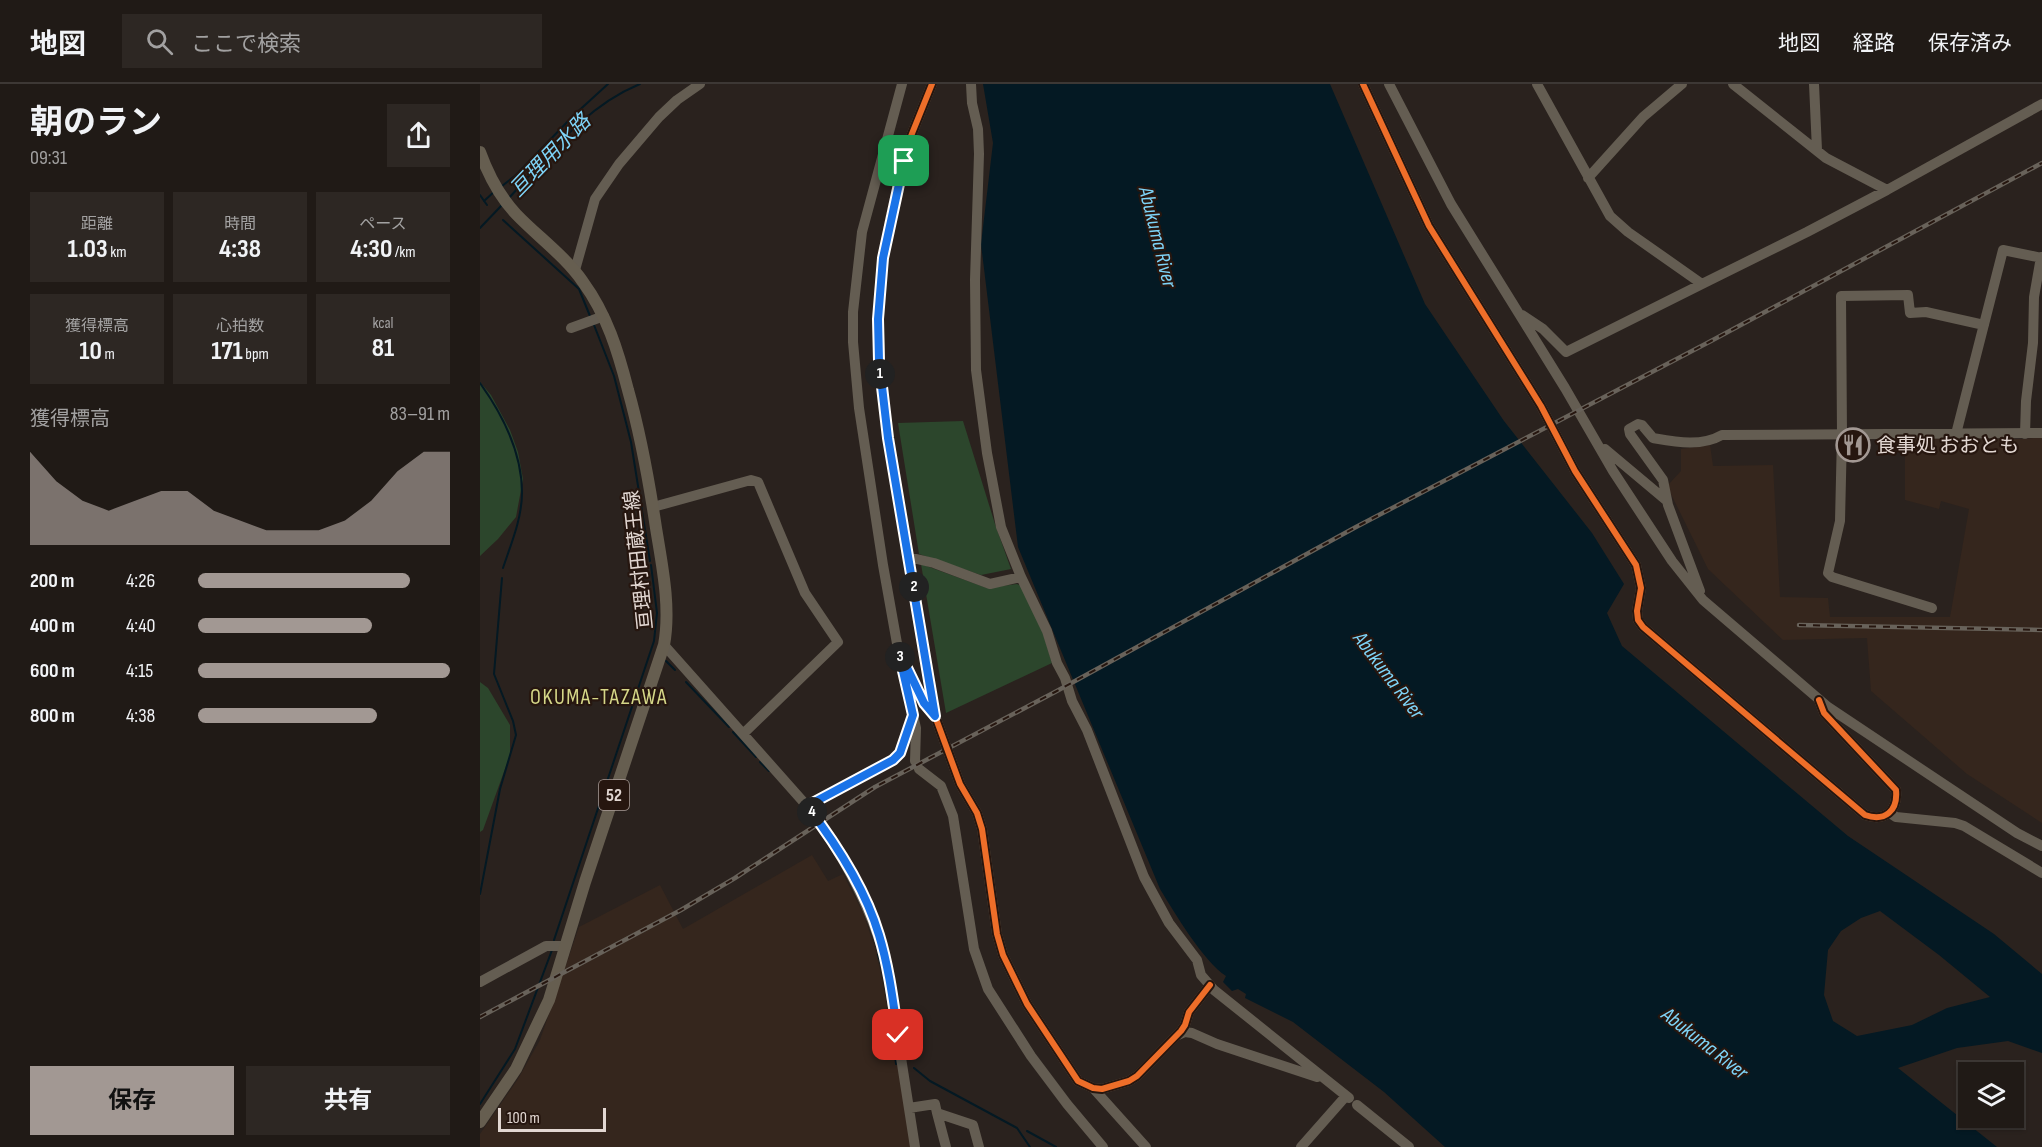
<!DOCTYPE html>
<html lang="ja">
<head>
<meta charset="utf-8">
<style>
  body { margin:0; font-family:"Sofia Sans Condensed","Noto Sans JP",sans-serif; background:#2d2723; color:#f1f3f6; height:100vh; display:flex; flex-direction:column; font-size:22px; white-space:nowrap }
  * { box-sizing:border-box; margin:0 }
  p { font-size:20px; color:#a2a1a1 }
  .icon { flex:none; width:33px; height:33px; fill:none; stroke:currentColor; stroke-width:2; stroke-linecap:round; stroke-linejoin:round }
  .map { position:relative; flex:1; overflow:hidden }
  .side { display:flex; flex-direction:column; background:#201a16; width:480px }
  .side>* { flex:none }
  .buttons { position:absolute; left:1478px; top:978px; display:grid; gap:12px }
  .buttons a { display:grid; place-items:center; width:66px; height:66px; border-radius:0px; background:#201a16; box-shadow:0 2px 4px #0004,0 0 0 2px #3d3835; font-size:30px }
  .scale { position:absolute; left:18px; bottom:15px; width:108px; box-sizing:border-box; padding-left:6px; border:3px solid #e2d7d2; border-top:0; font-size:16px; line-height:21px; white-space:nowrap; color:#e2d7d2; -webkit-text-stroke:4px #26160f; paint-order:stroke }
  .pin { position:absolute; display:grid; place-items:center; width:51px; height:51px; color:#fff; margin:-26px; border-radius:12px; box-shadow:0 3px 9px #0006 }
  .km { position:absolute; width:30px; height:30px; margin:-15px; border-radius:50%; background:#222; color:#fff; font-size:16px; line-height:30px; text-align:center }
  .round { display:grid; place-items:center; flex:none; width:63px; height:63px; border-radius:0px; background:#2d2723 }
  .summary { display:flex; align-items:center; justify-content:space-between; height:102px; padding:0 30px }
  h1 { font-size:33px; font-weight:700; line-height:45px }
  .stats { display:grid; grid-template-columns:repeat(3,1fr); gap:9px; height:102px; padding:6px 30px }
  .stats div { display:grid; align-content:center; border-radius:0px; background:#2d2723; text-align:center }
  .stats b { font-size:26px; font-weight:700 }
  .stats small { font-size:16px; font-weight:400 }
  .stats p { font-size:16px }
  .chart { height:168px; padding:12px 30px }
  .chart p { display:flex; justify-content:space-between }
  .chart svg { width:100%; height:108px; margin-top:6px; fill:#a29893; opacity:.7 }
  .button { display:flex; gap:12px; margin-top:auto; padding:12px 30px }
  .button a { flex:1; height:69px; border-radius:0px; background:#a29893; color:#111; font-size:24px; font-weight:700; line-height:69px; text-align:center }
  .button a+a { background:#2d2723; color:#f1f3f6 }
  ul { padding:0 30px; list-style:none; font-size:20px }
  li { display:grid; grid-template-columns:96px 72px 1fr; align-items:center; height:45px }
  li i { height:15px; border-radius:8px; background:#a29893 }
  header { display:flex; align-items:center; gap:36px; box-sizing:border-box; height:84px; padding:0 30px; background:#201a16; border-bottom:2px solid #3d3835 }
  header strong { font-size:28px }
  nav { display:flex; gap:33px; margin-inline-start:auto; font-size:21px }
  .search { width:420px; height:54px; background:#2d2723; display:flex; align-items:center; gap:15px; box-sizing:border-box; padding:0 21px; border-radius:0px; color:#a2a1a1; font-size:22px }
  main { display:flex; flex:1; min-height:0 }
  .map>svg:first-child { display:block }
  .industrial { fill:#35261d }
  .green { fill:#2c462c }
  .water { fill:#041923; fill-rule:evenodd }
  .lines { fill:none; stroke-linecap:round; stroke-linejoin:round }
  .stream { stroke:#041923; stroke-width:2 }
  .minor { stroke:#645d52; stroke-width:10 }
  .major { stroke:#665e50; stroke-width:12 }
  .rail-casing { stroke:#68625a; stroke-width:4.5 }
  .rail { stroke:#26160f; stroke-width:2; stroke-dasharray:7; stroke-linecap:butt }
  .cycleway-casing { stroke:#26160f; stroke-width:10 }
  .cycleway { stroke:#ee6e29; stroke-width:6 }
  .route-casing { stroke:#fff; stroke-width:12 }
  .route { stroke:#1a73e8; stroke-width:8 }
  .labels { text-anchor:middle; stroke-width:4.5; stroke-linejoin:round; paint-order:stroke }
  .shield { fill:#26160f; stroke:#aa9d98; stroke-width:1.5 }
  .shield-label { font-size:18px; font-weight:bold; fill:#e2d7d2 }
  .poi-label { font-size:20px; fill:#e2d7d2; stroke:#26160f; text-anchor:start }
  .street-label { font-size:20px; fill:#e2d7d2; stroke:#26160f }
  .water-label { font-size:21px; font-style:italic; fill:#7ed4f8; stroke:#26160f }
  .quarter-label { font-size:22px; letter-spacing:1.5px; fill:#d5d788; stroke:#26160f }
</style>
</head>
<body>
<header>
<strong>地図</strong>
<div class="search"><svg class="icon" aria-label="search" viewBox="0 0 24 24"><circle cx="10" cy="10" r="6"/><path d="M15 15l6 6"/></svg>ここで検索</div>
<nav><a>地図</a><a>経路</a><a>保存済み</a></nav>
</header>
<main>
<section class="side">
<div class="summary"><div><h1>朝のラン</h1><p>09:31</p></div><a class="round"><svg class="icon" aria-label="share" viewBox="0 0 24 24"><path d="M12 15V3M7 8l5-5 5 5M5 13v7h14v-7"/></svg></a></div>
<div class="stats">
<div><p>距離</p><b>1.03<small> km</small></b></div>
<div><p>時間</p><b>4:38</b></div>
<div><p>ペース</p><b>4:30<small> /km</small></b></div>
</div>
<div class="stats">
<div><p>獲得標高</p><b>10<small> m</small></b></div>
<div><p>心拍数</p><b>171<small> bpm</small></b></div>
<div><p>kcal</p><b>81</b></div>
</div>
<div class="chart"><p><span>獲得標高</span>83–91 m</p>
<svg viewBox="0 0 160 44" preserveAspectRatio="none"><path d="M0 44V6L10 18L20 26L30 30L40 26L50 22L60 22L70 30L80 34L90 38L100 38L110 38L120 34L130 26L140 14L150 6L160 6V44z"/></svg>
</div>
<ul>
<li><b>200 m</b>4:26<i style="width:84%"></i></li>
<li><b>400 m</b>4:40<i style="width:69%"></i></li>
<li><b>600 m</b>4:15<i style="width:100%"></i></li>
<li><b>800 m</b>4:38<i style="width:71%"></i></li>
</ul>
<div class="button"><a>保存</a><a>共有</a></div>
</section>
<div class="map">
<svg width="1562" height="1063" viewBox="0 0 1562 1063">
  <rect width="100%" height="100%" fill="#2a221e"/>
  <path class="industrial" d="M1562,353V739L1487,690L1391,607L1387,554L1303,556L1228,485L1187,402L1201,387V365L1230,361L1233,382L1293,381L1300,513L1348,514L1350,533H1470L1489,425L1461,417L1459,425L1425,416V354L1544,355Z
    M332,771L348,797L363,790L383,829L395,864L401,890L432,1063H0V1050L38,995L60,956L99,843L180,801L203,845Z"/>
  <path class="green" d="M0,298L11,311L30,346L38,368L43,395L36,433L18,455L0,472Z
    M483,337L515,440L531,485L501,491L439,470L418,339Z
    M441,480L507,504L537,500L541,502L563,549L572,579L466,629Z
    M0,598L8,604L30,641V671L3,746L0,748Z"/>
  <path class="water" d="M503,0H850L945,220L1024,337L1112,449L1144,500L1127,529L1142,562L1368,752L1514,850L1562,890V969L1528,957L1477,964L1418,984L1517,1063H965L904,1008L813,938L765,914L766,910L758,905L752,907L743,898L746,892C724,878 694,828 680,805L538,463L501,160L513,59ZM1400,827L1459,871L1510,913L1467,924L1432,941L1377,952L1353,937L1344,911L1348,866L1361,847L1381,834Z"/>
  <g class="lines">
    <path class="stream" d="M22,102L36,91L93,32L128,0
      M0,111L7,121
      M28,115C67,73 105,22 160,0
      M4,117L15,107
      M23,136L99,205L110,232
      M0,144L22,121
      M114,241L134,292L151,358L170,477
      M0,299C23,331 42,368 42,409C42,434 31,460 23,484
      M186,577L195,586
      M206,598L249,643
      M253,648L276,673
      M280,678L289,687
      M0,810L20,705L36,651L33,637L14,590L22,494
      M74,856L174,557L177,529L171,481
      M398,871L402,883
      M413,954L416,980
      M434,984L450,997L537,1044L550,1063
      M0,1020L35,965L72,866
      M547,1047L576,1063"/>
    <path class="minor" d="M422,0L382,148L373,228V258L379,324L403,481L418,565L436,644L435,677
      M452,0L429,57L411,131L403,174L398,235L401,294L408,354L455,632L480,700L497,729L502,745L517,850L523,871L547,920L598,997L613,1004L622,1005L649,997L657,992L701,947L705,941L709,928L730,901
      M491,0L492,19L498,45L499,70L495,196L496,286L507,369L521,443L541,493L567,547L577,579L585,594L592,617L607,646L664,793L689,839L717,876L721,891L734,906L869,1014
      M883,0L949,142L1061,322L1095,387L1156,481L1161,504L1157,527L1158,536L1163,543L1385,731C1405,738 1418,727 1416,706L1344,629L1339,616
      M909,0L971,120L1085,304L1133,387L1192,477L1223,516L1348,623L1537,749L1562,762
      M1057,0L1130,132L1148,148L1222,200L1327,148L1407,106L1562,20
      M1253,0L1346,74L1407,106
      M1334,0L1337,66
      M1108,94L1163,33L1202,0
      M95,186L115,115L139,80L179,33L197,16L220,0
      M1042,231L1063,245L1086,268L1222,200
      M91,244L124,232
      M1476,350L1523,166L1562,174
      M1545,350L1546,317L1553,259L1554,213L1561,173
      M1125,365L1187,417
      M173,423L271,396L278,398L325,509L358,558L263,650
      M428,473L454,479L510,500L541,493
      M1220,507L1188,421L1183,396L1150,350L1149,345L1158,340L1162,341L1173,354C1196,358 1221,363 1242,351L1562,349
      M1452,524L1352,493L1348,489L1360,437L1362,351L1361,212L1428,211L1430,229L1446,228L1504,241
      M184,561L327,722C363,770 390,820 406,878L435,1063
      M427,585L444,619L455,632
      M439,685L461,702L473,732L494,865L508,905L551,972L587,1020L623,1063
      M327,722L413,676L420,669L433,631
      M1410,729L1416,733L1475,739L1484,742L1562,789
      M0,898L66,862H86
      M696,952L705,948L712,949L737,960L837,993
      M613,1004L666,1063
      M877,1021L929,1063
      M429,1024L455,1020L457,1029L493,1041L499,1063
      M457,1029L466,1063
      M821,1063L866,1012"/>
    <path class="major" d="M0,68C8,90 20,113 36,130C58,153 85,172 103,198C127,231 138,267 148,306C161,352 169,397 176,444C182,481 191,523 184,561L105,798L69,916L36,985L0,1038"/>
    <g class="rail-casing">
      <path id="rail" d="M1319,541L1562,546
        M0,933L201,826L255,794L395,703L575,608L876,443L1231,257L1562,79"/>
    </g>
    <use href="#rail" class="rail"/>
    <g class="cycleway-casing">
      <path id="cycleway" d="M452,0L429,57L411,131L403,174L398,235L401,294L408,354L455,632L480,700L497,729L502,745L517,850L523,871L547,920L598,997L613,1004L622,1005L649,997L657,992L701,947L705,941L709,928L730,901
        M883,0L949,142L1061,322L1095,387L1156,481L1161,504L1157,527L1158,536L1163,543L1385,731C1405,738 1418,727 1416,706L1344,629L1339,616"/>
    </g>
    <use href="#cycleway" class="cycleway"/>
  </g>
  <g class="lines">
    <g class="route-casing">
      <path id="route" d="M418,951C413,917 409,884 399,851C385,804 357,761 327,722L413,676L420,669L433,631L418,565L444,619L455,632L408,354L399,277L398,235L403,174L424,77"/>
    </g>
    <use href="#route" class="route"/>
  </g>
  <defs>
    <g id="restaurant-ring" transform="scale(1.725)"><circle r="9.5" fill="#26160f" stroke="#a29893" stroke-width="1.5"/><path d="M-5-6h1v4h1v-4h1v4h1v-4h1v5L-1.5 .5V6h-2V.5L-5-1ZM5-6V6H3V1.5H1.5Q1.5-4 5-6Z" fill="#a29893"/></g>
  </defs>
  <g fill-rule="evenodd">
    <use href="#restaurant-ring" x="1373" y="361"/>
  </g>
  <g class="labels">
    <rect class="shield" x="119" y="696" width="30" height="30" rx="4.5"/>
    <g class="shield-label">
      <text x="134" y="717">52</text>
    </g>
    <g class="poi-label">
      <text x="1396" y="368">食事処 おおとも</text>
    </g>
    <g class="street-label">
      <text transform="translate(158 476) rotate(-96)" y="7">亘理村田蔵王線</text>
    </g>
    <g class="water-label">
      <text transform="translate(70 71) rotate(-46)" y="7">亘理用水路</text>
      <text transform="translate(678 153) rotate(76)" y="7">Abukuma River</text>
      <text transform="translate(909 591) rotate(53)" y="7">Abukuma River</text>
      <text transform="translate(1225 959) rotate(38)" y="7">Abukuma River</text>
    </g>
    <g class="quarter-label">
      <text x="119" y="620">OKUMA-TAZAWA</text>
    </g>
  </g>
</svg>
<div class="buttons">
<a><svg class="icon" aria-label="layers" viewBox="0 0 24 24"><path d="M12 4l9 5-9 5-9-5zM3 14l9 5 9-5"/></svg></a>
</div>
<div class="scale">100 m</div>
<div class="pin" style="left:424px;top:77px;background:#1e9e55"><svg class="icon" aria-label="arrive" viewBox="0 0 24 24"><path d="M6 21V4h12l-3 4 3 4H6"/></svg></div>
<div class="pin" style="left:418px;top:951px;background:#d93025"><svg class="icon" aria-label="check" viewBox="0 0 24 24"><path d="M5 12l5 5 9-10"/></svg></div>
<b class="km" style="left:400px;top:290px">1</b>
<b class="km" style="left:434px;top:503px">2</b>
<b class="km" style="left:420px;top:573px">3</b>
<b class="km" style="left:332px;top:728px">4</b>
</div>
</main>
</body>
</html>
